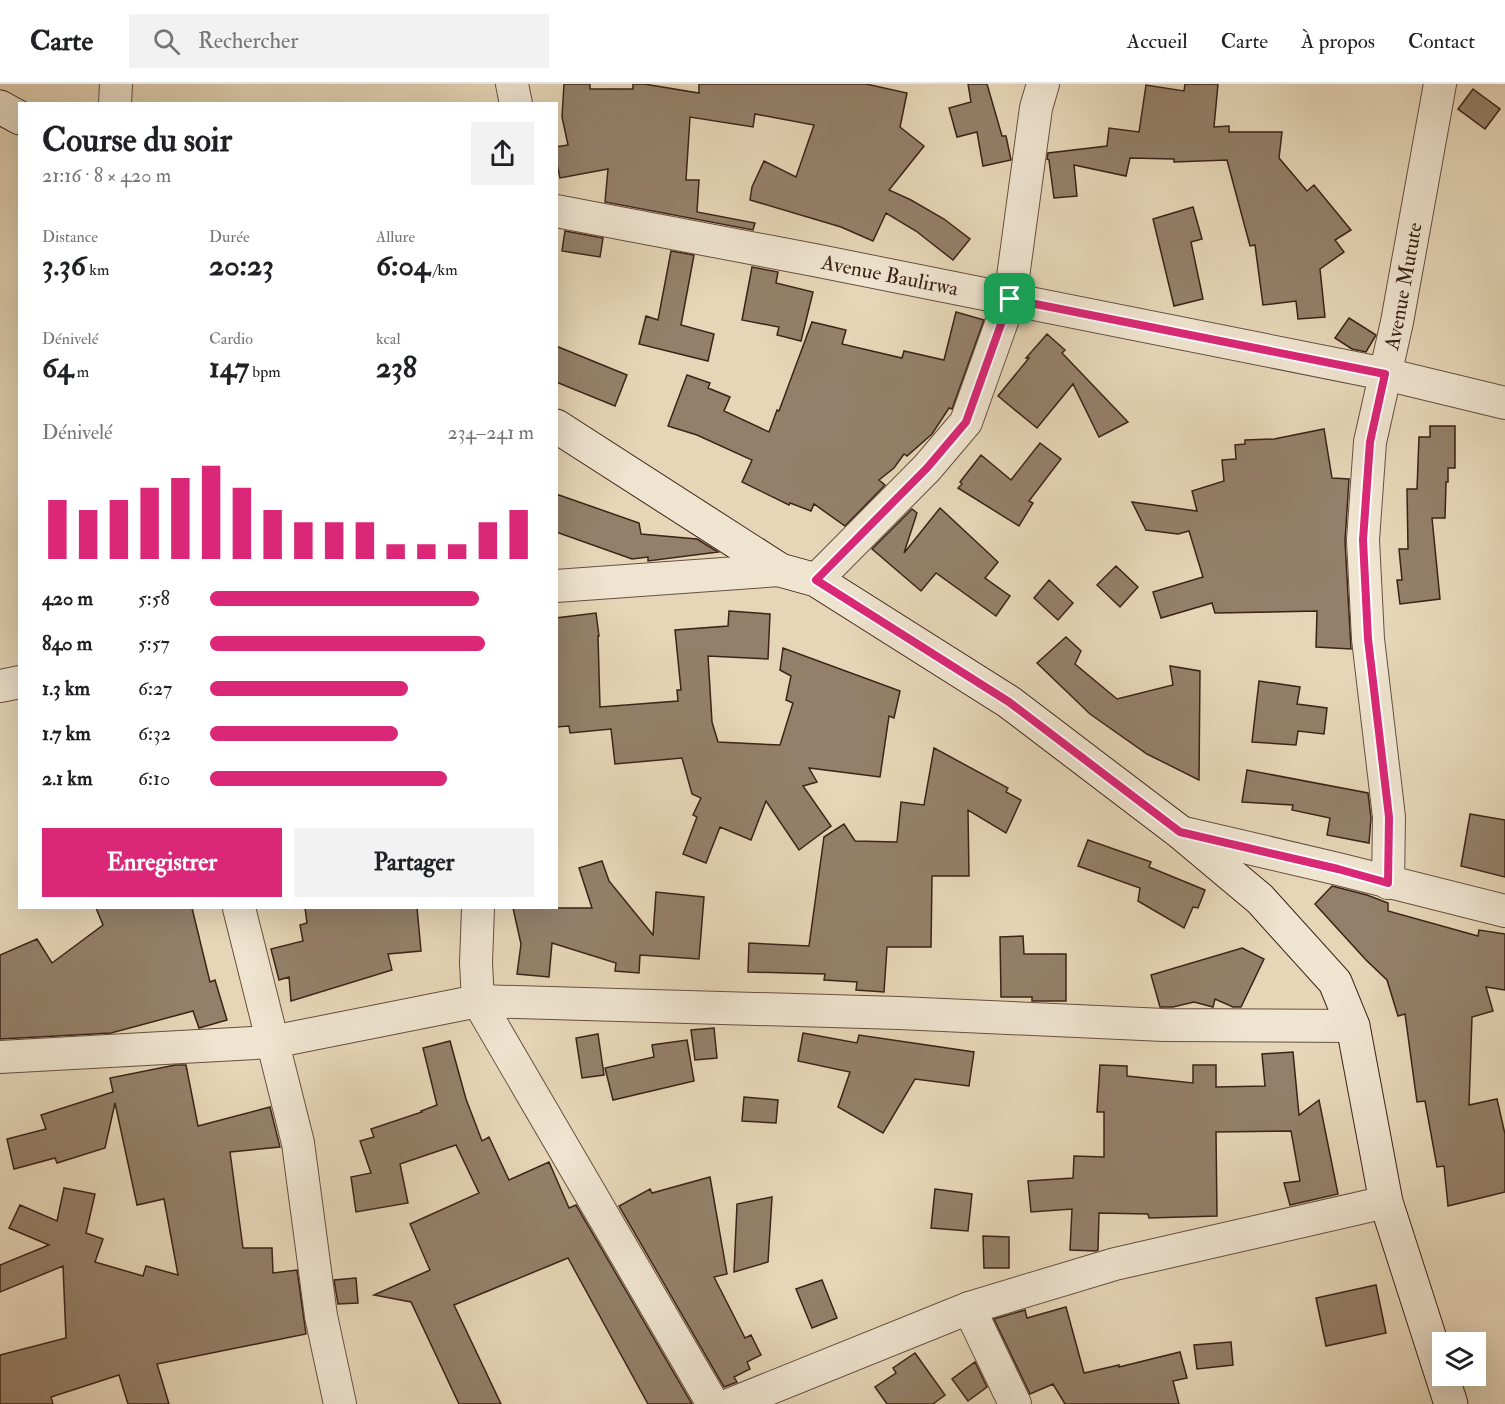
<!DOCTYPE html>
<html lang="fr">
<head>
<meta charset="utf-8">
<style>
  body { margin:0; font-family:"IM FELL Double Pica",serif; background:#f2f2f2; color:#202124; height:100vh; display:flex; flex-direction:column; font-size:22px; white-space:nowrap }
  * { box-sizing:border-box; margin:0 }
  p { font-size:20px; color:#757577 }
  .icon { flex:none; width:33px; height:33px; fill:none; stroke:currentColor; stroke-width:2; stroke-linecap:round; stroke-linejoin:round }
  .map { position:relative; flex:1; overflow:hidden }
  .sheet { position:absolute; left:18px; top:18px; width:540px; height:807px; display:flex; flex-direction:column; background:#fff; border-radius:0px; box-shadow:0 6px 24px #0002 }
  .sheet>* { flex:none }
  .tools { position:absolute; left:1432px; top:1248px; display:grid; gap:12px }
  .tools a { display:grid; place-items:center; width:54px; height:54px; border-radius:0px; background:#fff; box-shadow:0 6px 24px #0002; font-size:30px }
  .pin { position:absolute; display:grid; place-items:center; width:51px; height:51px; color:#fff; margin:-26px; border-radius:12px; box-shadow:0 3px 9px #0006 }
  .round { display:grid; place-items:center; flex:none; width:63px; height:63px; border-radius:0px; background:#f2f2f2 }
  .overview { display:flex; align-items:center; justify-content:space-between; height:102px; padding:0 24px }
  h1 { font-size:33px; font-weight:700; line-height:45px }
  .stats { display:grid; grid-template-columns:repeat(3,1fr); gap:9px; height:102px; padding:6px 24px }
  .stats div { display:grid; align-content:center }
  .stats b { font-size:30px; font-weight:700 }
  .stats small { font-size:16px; font-weight:400 }
  .stats p { font-size:16px }
  .chart { height:168px; padding:12px 24px }
  .chart p { display:flex; justify-content:space-between }
  .chart svg { width:100%; height:108px; margin-top:6px; stroke:#db2777; stroke-width:6 }
  .button { display:flex; gap:12px; margin-top:auto; padding:12px 24px }
  .button a { flex:1; height:69px; border-radius:0px; background:#db2777; color:#fff; font-size:24px; font-weight:700; line-height:69px; text-align:center }
  .button a+a { background:#f2f2f2; color:#202124 }
  ul { padding:0 24px; list-style:none; font-size:20px }
  li { display:grid; grid-template-columns:96px 72px 1fr; align-items:center; height:45px }
  li i { height:15px; border-radius:8px; background:#db2777 }
  header { display:flex; align-items:center; gap:36px; box-sizing:border-box; height:84px; padding:0 30px; background:#fff; border-bottom:2px solid #e0e0e0 }
  header strong { font-size:28px }
  nav { display:flex; gap:33px; margin-inline-start:auto; font-size:21px }
  .search { width:420px; height:54px; background:#f2f2f2; display:flex; align-items:center; gap:15px; box-sizing:border-box; padding:0 21px; border-radius:0px; color:#757577; font-size:22px }
  .map>svg:first-child { display:block }
  .building { fill:#94806a; stroke:#3c2317; stroke-width:1.5 }
  .lines { fill:none; stroke-linecap:round; stroke-linejoin:round }
  .street-casing { stroke:#66503f; stroke-width:34 }
  .secondary-casing { stroke:#3c2317; stroke-width:35 }
  .street { stroke:#efe4d0; stroke-width:32 }
  .secondary { stroke:#efe4d0; stroke-width:33 }
  .route-casing { stroke:#fff; stroke-width:12 }
  .route { stroke:#db2777; stroke-width:8 }
  .labels { text-anchor:middle; stroke-width:4.5; stroke-linejoin:round; paint-order:stroke }
  .street-label { font-size:21px; fill:#3c2317; stroke:#efe4d0 }
</style>
</head>
<body>
<header>
<strong>Carte</strong>
<div class="search"><svg class="icon" aria-label="search" viewBox="0 0 24 24"><circle cx="10" cy="10" r="6"/><path d="M15 15l6 6"/></svg>Rechercher</div>
<nav><a>Accueil</a><a>Carte</a><a>À propos</a><a>Contact</a></nav>
</header>
<div class="map">
<svg width="1505" height="1320" viewBox="0 0 1505 1320">
  <rect width="100%" height="100%" fill="#e6d6b7"/>
  <filter id="stains"><feTurbulence type="fractalNoise" baseFrequency=".00333" numOctaves="4"/><feColorMatrix values="0 0 0 0 .2 0 0 0 0 .09 0 0 0 0 .02 0 0 0 .5 -.17"/></filter>
  <radialGradient id="worn" r=".72"><stop offset=".6" stop-color="#630" stop-opacity="0"/><stop offset="1" stop-color="#630" stop-opacity=".3"/></radialGradient>
  <path class="building" d="M564,0H590V5H633V0H644L699,9V0H866L907,9L900,43L924,62L889,106L911,116L944,135L970,155L953,176L916,147L886,129L873,157L841,143L750,116L752,103L764,77L796,93L814,41L755,30L753,43L690,33L686,96H699L697,128L755,139L753,146L605,118L608,85L560,94L556,76V63L568,61L562,33Z
    M968,0H987L1002,52H1006L1011,76L983,82L977,48L957,53L949,24L971,18Z
    M1185,0H1218L1214,43L1229,42V48H1282L1279,74L1307,107L1314,101L1351,146L1335,156L1344,168L1320,185L1325,233L1298,235L1296,217L1263,221L1255,161L1250,162L1227,76L1174,78V75L1130,74L1126,92L1074,81L1077,112L1054,114L1049,76L1047,75L1048,69L1107,62L1109,44L1139,48L1146,1L1184,7Z
    M1473,5L1500,25L1485,45L1458,25Z
    M1193,123L1202,155L1191,158L1203,215L1174,222L1153,135Z
    M565,147L603,154L600,173L562,167Z
    M671,167L694,171L681,241L714,250L708,277L639,260L646,232L658,236Z
    M752,183L778,188L776,199L813,208L801,257L777,251L779,243L742,236Z
    M956,228L984,236L952,325L949,324L932,350L907,372L904,370L894,384L879,396L885,401L845,442L814,420L811,427L790,419L789,421L742,398L752,376L697,351L668,342L687,291L710,299L708,304L730,313L724,327L769,348L777,326L779,327L812,238L846,246L842,260L902,274L904,267L944,276Z
    M1349,234L1376,251L1366,268L1352,265L1335,254Z
    M1047,250L1065,266L1062,269L1128,338L1099,353L1073,300L1037,344L998,312L1029,274H1026Z
    M556,262L627,291L615,322L556,298Z
    M1430,342H1455V384H1448V398H1446L1445,434H1432L1440,515L1400,520L1397,496H1402L1399,465H1408L1407,405H1417L1419,353H1430Z
    M1324,345L1332,394L1349,395L1345,457L1351,565L1316,563L1317,527L1215,529L1212,519L1161,534L1153,508L1203,493L1189,447L1178,450L1146,446L1132,418L1197,427L1192,407L1224,397L1222,376L1236,375L1235,361L1245,360V356L1274,355Z
    M1040,359L1061,375L1029,417L1033,419L1019,442L958,404L962,400L960,398L981,371L1011,396Z
    M556,410L639,439L641,450L697,455L718,468L648,477V473L632,475L556,448Z
    M940,424L998,478L985,494L1010,512L996,532L936,489L921,507L872,465L912,425L917,429L904,469Z
    M1116,482L1138,503L1120,523L1097,501Z
    M1049,496L1073,519L1058,536L1034,514Z
    M729,527L770,530L768,575L708,572L712,638L718,658L780,661L793,619L786,616L791,592L780,586L783,564L900,607L894,634L889,632L880,693L809,684L817,698L803,702L831,742L799,766L766,717L751,756L720,743L706,779L683,770L697,733L693,731L701,714L692,710L682,674L615,680L611,645L570,649L569,642L556,643V534L596,529L599,552H598L600,623L678,617L677,606H681L675,546L728,542Z
    M1066,553L1081,567L1075,580L1117,615L1173,601L1170,582L1200,587L1199,696L1147,670L1090,630L1037,579Z
    M1259,597L1300,603L1297,620L1327,624L1324,650L1298,647L1296,661L1252,658Z
    M934,664L1008,704L1006,708L1021,716L1006,749L968,726L969,792H932L931,863H887L884,908L856,906L857,898L824,896L825,890L748,888L749,859L809,862L824,753L844,740L855,757L897,758L901,718L924,721Z
    M1247,686L1368,709L1371,734L1369,759L1327,751L1330,734L1292,726L1293,721L1242,718Z
    M1470,730L1505,736V793L1461,782Z
    M1088,756L1151,778L1149,783L1205,806L1198,824L1193,823L1184,844L1138,817L1140,804L1078,782Z
    M602,777L609,797L653,851L656,808L704,813L699,875L640,871L639,889L615,887L616,879L552,859L549,893L517,890L521,860L513,824H592L579,784Z
    M1332,802L1367,811L1388,819V827L1478,852L1479,846L1505,850V906L1486,903L1493,927L1472,933L1469,1021L1497,1015L1505,1050V1108L1448,1122L1444,1082L1437,1083L1425,1017L1417,1018L1405,930L1398,932L1387,896L1366,876L1315,820Z
    M96,824H192L210,898L215,896L227,936L199,944L193,927L111,949L0,955V871L37,855L52,879L103,841Z
    M305,824H417L421,867L388,870L392,886L291,917L289,893L279,896L271,865L303,857L300,841L307,839Z
    M1023,852L1024,870H1066V917H1032V913H1001L1000,853Z
    M1242,864L1264,875L1241,923H1233L1215,915L1213,923L1194,918L1173,923H1160L1151,891Z
    M714,944L717,974L695,976L691,946Z
    M803,949L857,959L859,951L974,968L969,1002L915,995L883,1049L838,1023L850,988L798,977Z
    M598,950L604,991L582,994L576,954Z
    M687,956L694,997L613,1016L605,984L654,973L652,961Z
    M450,957L466,1015L482,1057L489,1053L509,1096L549,1078L569,1124L576,1121L692,1320H648L568,1174L454,1221L501,1320H459L411,1218L374,1211L430,1186L410,1140L479,1109L456,1061L400,1080L408,1119L356,1128L351,1093L371,1089L360,1057L374,1053L371,1045L422,1028L421,1027L437,1021L423,964Z
    M1293,968L1299,1031L1319,1016L1338,1110L1290,1121L1284,1099L1300,1097L1291,1047L1216,1048L1217,1132L1149,1134L1148,1130L1099,1129L1098,1166L1096,1167L1070,1166L1072,1125L1031,1128L1028,1097L1073,1094L1074,1072L1104,1073V1028H1097L1100,981L1127,982V992L1193,999V981H1216V1003L1265,1002L1262,970Z
    M175,981H186L198,1042L270,1023L280,1063L230,1068L243,1164H272L273,1189L297,1186L306,1250L157,1280L169,1320H128L119,1291L51,1313L53,1320H0V1271L66,1254L63,1182L0,1208V1181L49,1161L9,1144L20,1121L57,1137L64,1104L95,1110L86,1149L103,1155L95,1178L143,1192L146,1182L178,1191L164,1115L137,1121L115,1019L105,1064L57,1079L55,1074L14,1085L7,1055L46,1045L41,1031L113,1008L110,994Z
    M744,1013L778,1016L776,1039L742,1037Z
    M710,1093L727,1190L714,1193L745,1254L751,1251L761,1271L747,1278L750,1285L734,1293L737,1298L724,1303L619,1122L650,1105L652,1109Z
    M935,1105L972,1110L968,1147L931,1144Z
    M772,1113L768,1178L734,1188L737,1120Z
    M983,1152L1009,1153V1184H984Z
    M356,1194L358,1219L338,1220L334,1196Z
    M822,1196L837,1234L812,1244L796,1205Z
    M1376,1201L1386,1249L1326,1262L1316,1214Z
    M1066,1223L1084,1289L1119,1281V1283L1180,1268L1187,1294L1173,1297L1179,1320H1065L1053,1300L1030,1310L994,1235L1025,1226L1027,1234Z
    M1231,1258L1233,1281L1197,1285L1194,1261Z
    M915,1269L945,1311L933,1320H887L875,1303L896,1289L893,1284Z
    M975,1278L987,1303L968,1317L952,1295Z"/>
  <g class="lines">
    <g class="street-casing">
      <g id="street">
        <path d="M512,0L516,20"/>
        <path d="M115,20L116,0"/>
        <path id="s1" d="M556,127L814,176L1385,290L1505,319"/>
        <path d="M816,496L927,384L966,338L1010,215L1036,24L1043,0"/>
        <path d="M556,502L780,486"/>
        <path d="M0,602L20,598"/>
        <path d="M1180,748L1338,785L1505,827"/>
        <path id="s2" d="M1388,799L1389,733L1368,555L1363,456L1370,358L1397,238L1440,0"/>
        <path d="M239,824L298,1059L321,1232L340,1320"/>
        <path d="M478,824L476,879L478,917L713,1320"/>
        <path d="M0,973L272,958L478,917L899,929L1164,941L1353,942"/>
        <path d="M969,1224L1015,1320"/>
        <path d="M731,1320L969,1224L1115,1180L1386,1118"/>
      </g>
    </g>
    <g class="secondary-casing">
      <path id="secondary" d="M0,23L20,34
        M556,342L780,486L816,496L1009,618L1180,748L1260,815L1335,898L1353,942L1386,1118L1451,1320"/>
    </g>
    <use href="#street" class="street"/>
    <use href="#secondary" class="secondary"/>
  </g>
  <g class="lines">
    <g class="route-casing">
      <path id="route" d="M1010,215L1385,290L1370,358L1363,456L1368,555L1389,733L1388,799L1338,785L1180,748L1009,618L816,496L927,384L966,338Z"/>
    </g>
    <use href="#route" class="route"/>
  </g>
  <g class="labels">
    <g class="street-label">
      <text dy="7" stroke="none"><textPath href="#s1" startOffset="340">Avenue Baulirwa</textPath></text>
      <text dy="7" stroke="none"><textPath href="#s2" startOffset="602">Avenue Mutute</textPath></text>
    </g>
  </g>
  <rect width="100%" height="100%" filter="url(#stains)"/>
  <rect width="100%" height="100%" fill="url(#worn)"/>
</svg>
<div class="tools">
<a><svg class="icon" aria-label="layers" viewBox="0 0 24 24"><path d="M12 4l9 5-9 5-9-5zM3 14l9 5 9-5"/></svg></a>
</div>
<div class="pin" style="left:1010px;top:215px;background:#1e9e55"><svg class="icon" aria-label="arrive" viewBox="0 0 24 24"><path d="M6 21V4h12l-3 4 3 4H6"/></svg></div>
<section class="sheet">
<div class="overview"><div><h1>Course du soir</h1><p>21:16 · 8 × 420 m</p></div><a class="round"><svg class="icon" aria-label="share" viewBox="0 0 24 24"><path d="M12 15V3M7 8l5-5 5 5M5 13v7h14v-7"/></svg></a></div>
<div class="stats">
<div><p>Distance</p><b>3.36<small> km</small></b></div>
<div><p>Durée</p><b>20:23</b></div>
<div><p>Allure</p><b>6:04<small> /km</small></b></div>
</div>
<div class="stats">
<div><p>Dénivelé</p><b>64<small> m</small></b></div>
<div><p>Cardio</p><b>147<small> bpm</small></b></div>
<div><p>kcal</p><b>238</b></div>
</div>
<div class="chart"><p><span>Dénivelé</span>234–241 m</p>
<svg viewBox="0 0 160 44" preserveAspectRatio="none"><path d="M5 44V20M15 44V24M25 44V20M35 44V15M45 44V11M55 44V6M65 44V15M75 44V24M85 44V29M95 44V29M105 44V29M115 44V38M125 44V38M135 44V38M145 44V29M155 44V24"/></svg>
</div>
<ul>
<li><b>420 m</b>5:58<i style="width:83%"></i></li>
<li><b>840 m</b>5:57<i style="width:85%"></i></li>
<li><b>1.3 km</b>6:27<i style="width:61%"></i></li>
<li><b>1.7 km</b>6:32<i style="width:58%"></i></li>
<li><b>2.1 km</b>6:10<i style="width:73%"></i></li>
</ul>
<div class="button"><a>Enregistrer</a><a>Partager</a></div>
</section>
</div>
</body>
</html>
